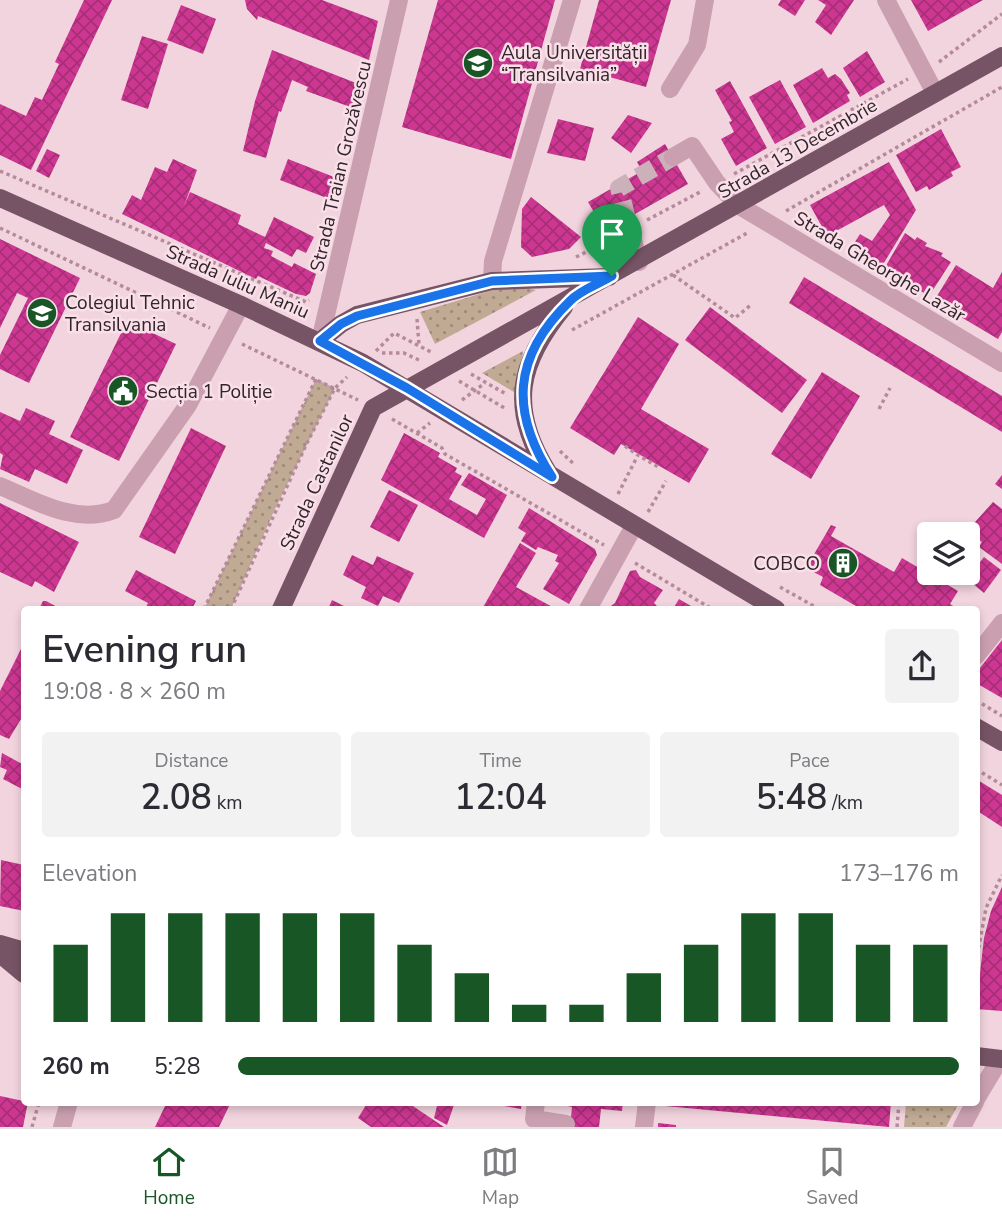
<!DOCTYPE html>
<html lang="en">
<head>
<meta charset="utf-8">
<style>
  body { margin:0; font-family:"Nunito Sans",sans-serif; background:#f2f2f3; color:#2b2b33; height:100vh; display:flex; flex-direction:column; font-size:26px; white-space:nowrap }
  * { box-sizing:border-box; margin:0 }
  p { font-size:23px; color:#7c7c81 }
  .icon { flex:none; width:38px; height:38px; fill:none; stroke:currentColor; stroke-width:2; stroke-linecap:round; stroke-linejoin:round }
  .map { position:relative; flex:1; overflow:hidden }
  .panel { position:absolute; left:21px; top:606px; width:959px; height:500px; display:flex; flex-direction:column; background:#fff; border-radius:7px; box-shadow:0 4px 10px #0003 }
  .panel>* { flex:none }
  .controls { position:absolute; left:917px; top:522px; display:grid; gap:14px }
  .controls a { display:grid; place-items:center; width:63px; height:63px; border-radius:7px; background:#fff; box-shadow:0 4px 10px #0003; font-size:35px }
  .pin { position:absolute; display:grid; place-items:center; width:60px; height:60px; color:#fff; margin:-72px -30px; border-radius:50% 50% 50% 0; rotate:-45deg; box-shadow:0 0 7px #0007 }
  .pin .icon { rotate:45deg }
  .round { display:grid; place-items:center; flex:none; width:74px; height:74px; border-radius:7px; background:#f2f2f3 }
  .headline { display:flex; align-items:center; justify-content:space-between; height:119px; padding:0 21px }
  h1 { font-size:38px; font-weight:600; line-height:52px }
  .figures { display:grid; grid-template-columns:repeat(3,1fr); gap:10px; height:119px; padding:7px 21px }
  .figures div { display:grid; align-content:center; border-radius:7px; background:#f2f2f3; text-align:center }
  .figures b { font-size:35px; font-weight:600 }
  .figures small { font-size:19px; font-weight:400 }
  .figures p { font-size:19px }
  .chart { height:196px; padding:14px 21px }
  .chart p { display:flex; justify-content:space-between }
  .chart svg { width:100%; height:126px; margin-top:7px; stroke:#185625; stroke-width:6 }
  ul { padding:0 21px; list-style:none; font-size:23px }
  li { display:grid; grid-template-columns:112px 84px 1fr; align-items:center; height:52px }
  li i { height:18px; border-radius:9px; background:#185625 }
  .tabs { display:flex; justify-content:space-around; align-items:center; height:98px; border-top:2px solid #e1e1e2; background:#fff; font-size:19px; color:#7c7c81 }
  .tabs a { display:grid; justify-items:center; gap:4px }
  .tabs .current { color:#185625 }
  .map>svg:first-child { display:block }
  .grass { fill:url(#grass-dots) }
  .building { fill:url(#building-cross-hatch) }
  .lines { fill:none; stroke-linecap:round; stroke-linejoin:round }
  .minor-tunnel { stroke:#ccb1ba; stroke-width:18; stroke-dasharray:18 9; stroke-linecap:butt }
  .path { stroke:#b58b9c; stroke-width:3.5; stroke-dasharray:3.5 3.5; stroke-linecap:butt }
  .minor { stroke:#caa0b0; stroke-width:18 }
  .major { stroke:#765465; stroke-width:18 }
  .route-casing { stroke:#fff; stroke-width:14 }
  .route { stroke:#1a73e8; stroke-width:9 }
  .labels { text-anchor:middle; stroke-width:5; stroke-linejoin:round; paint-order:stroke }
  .poi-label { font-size:19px; fill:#33242c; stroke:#f9e0e8; text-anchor:start }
  .street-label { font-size:19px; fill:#33242c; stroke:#f9e0e8 }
</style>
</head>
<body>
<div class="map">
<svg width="1002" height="1127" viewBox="0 0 1002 1127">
  <defs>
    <pattern id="grass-dots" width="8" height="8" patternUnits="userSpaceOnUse" patternTransform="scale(1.75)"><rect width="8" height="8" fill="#c1aa94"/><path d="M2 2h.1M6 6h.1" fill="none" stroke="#9d8a79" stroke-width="1.8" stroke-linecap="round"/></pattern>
    <pattern id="building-cross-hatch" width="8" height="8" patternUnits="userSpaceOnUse" patternTransform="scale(1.75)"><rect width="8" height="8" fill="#cd3792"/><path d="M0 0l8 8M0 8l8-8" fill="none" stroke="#a72e77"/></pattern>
  </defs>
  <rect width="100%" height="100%" fill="#f2d4de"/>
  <path class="grass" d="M526,288L536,290L435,344L420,312L496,289Z
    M523,351L517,394L482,373Z
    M316,379L335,388L274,511L231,609H204Z
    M906,1103V1102L959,1103L946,1127H904Z"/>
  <path class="building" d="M84,0H112L31,170L0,155V104L26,116L35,97L42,100L59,64L55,62Z
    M245,0H322L378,21L369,60L258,16L257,20L247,9Z
    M438,0H555L511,159L402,127Z
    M599,0H671L646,87L580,69Z
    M781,0H805L795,16L778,5Z
    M818,0H854L831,35L815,22L826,5Z
    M911,0H983L928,31Z
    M181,5L216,19L203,54L167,40Z
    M142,36L168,44L148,109L121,100Z
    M272,50L361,85L356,109L306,91L308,87L292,80L281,112L279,111L266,158L243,151L255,101Z
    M867,51L885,82L860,97L843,68Z
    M822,68L828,78L835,74L841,79L850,93L847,95L850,101L813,123L793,85Z
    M780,80L806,127L775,144L749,97Z
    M730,81L767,148L736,166L721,139L734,132L729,122L732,121L715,90Z
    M628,115L652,123L631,153L611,138Z
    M558,119L594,128L585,161L547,153Z
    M941,129L961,167L951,172L953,176L929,190L927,186L916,192L896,155Z
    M665,144L688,184L605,231L588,202L642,171L637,162Z
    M47,149L60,155L49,178L36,171Z
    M173,159L197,170L184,206L190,192L241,215L238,224L265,237L274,217L314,237L306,253L297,249L292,257L266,243L264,248L273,251L271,256L292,267L294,263L316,274L310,293L306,296L296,294L258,276L256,279L122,214L132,195L141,200L155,167L167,172Z
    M288,159L339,179L332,200L280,180Z
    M889,162L916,210L879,271L848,253L860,234L872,241L890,215L884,205L827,236L810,205Z
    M531,197L581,237L569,249L532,257L521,247L522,209Z
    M905,233L915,240L917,237L927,243L925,246L943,253L941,256L951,262L929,296L884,269Z
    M0,239L80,278L29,383L0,369V355L28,298L17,293L0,328Z
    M956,265L993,288L1002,272V332L998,339L934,301Z
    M804,277L1002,396V432L789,303Z
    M710,307L807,380L782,413L685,340Z
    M638,317L679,344L641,409L709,449L689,483L621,444L614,455L570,428Z
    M127,321L176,344L119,461L70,437Z
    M822,372L860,396L811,479L771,454Z
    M26,408L55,421L49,434L83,450L67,484L35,469L29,482L0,469L3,455L0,453V412L20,421Z
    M191,428L226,446L175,554L139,537Z
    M404,433L440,453L438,457L457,468L455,472L462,476L449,499L477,515L486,499L461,485L469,473L507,495L484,538L381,480Z
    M1002,475V489L995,484Z
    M389,490L418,505L399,542L370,527Z
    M993,502L1002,509V564L979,547L982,542L967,531Z
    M0,503L79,542L54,592L35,581L32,587L0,572Z
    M529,508L595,549L597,555L569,604L543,589L559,563L555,561L558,555L538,547L536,550L521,541L526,533L518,528Z
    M831,525L836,527L831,536L894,572L902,558L958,591L950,604L958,609H861L820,585L823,577L806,568Z
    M520,543L536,553L516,587L556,609H482Z
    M352,555L373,565L377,556L414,573L399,603L383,596L378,606L361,598L366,587L343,575Z
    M984,557L1001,570L984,593L967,579Z
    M136,570L196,601L192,609H145L148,603L125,591Z
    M636,570L640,577L663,590L654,603L660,609H607L615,603L630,571Z
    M679,599L696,609H673Z
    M332,600L350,609H328Z
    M43,601H46L61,609H39Z
    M1002,640V698L976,683V673Z
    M24,643V714L9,739L0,735V691Z
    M2,753L24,765V790L3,779L7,770L0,767Z
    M976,779L1002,795V827L976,810Z
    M1,860L24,865V911L0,906Z
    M1002,887V1011L976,1009L984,938L991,911Z
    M0,1096L28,1102L23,1127H0Z
    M167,1102H231L219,1127H155Z
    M368,1102H407L444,1127H371L358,1118Z
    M438,1102H455L447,1125L434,1118Z
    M481,1102H522L521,1109Z
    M550,1102H623L622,1111L601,1109L599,1127H570L572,1107Z
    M666,1102H891L889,1127L665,1106Z
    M658,1123L676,1125V1127H658Z"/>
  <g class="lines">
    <path class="minor-tunnel" d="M627,219L619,188L673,157"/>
    <path class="path" d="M939,62L1002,14
      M0,171L306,302L309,300
      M734,174L908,79
      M786,211L1002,87
      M647,220L702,191
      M0,228L210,328
      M576,257L613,239
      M673,275L735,318L752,304
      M417,319L419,345
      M572,330L749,232
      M242,344L358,400
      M376,351L394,333L433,353
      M382,353H404L421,361
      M471,374L506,394
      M459,381L506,409
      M462,400L485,383
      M879,409L890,388
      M392,419L442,448L445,454L604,545
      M417,433L430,423
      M625,446L638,455
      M560,451L575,465
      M618,494L638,455L660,468
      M648,512L666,481
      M635,563L712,609
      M780,587L819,609
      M204,609L316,379
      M231,609L307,443L335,388L347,377
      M976,700L1002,716
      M976,769L1002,785
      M976,962L986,908L1002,875
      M32,1127L39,1102
      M897,1127L899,1102"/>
    <path class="minor" d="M886,0L935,93
      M670,89L697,45L705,0
      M673,157L692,146L717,183L738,205L1002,363
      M627,219L639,262
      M492,281L493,261L572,0
      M320,341L399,0
      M0,486C36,501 75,525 114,510L188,405L241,305
      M588,609L634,526
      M976,656L1002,623
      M976,1099L1000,1059
      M536,1102L534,1119L566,1124
      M62,1127L69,1102
      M644,1127L647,1102
      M962,1127L975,1102"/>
    <path class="major" d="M0,198L241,305L363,363L776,609
      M320,341L341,324L357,315L492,281L609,277
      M548,472C508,408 518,363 564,307
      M281,609L373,408L1002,56
      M976,727L1002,742
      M0,944L24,951
      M0,954L24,974
      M976,1056L1002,1059"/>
  </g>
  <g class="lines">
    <g class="route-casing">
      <path id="route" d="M612,276C599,284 580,290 570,301C512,357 510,412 552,477L407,388L320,341L341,324L357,316L492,281Z"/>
    </g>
    <use href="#route" class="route"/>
  </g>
  <defs>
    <g id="university-disc" transform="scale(1.575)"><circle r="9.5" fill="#185625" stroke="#f9e0e8"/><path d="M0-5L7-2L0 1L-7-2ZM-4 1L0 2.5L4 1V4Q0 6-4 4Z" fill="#fff"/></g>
    <g id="civic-disc" transform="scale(1.575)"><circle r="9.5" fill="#185625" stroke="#f9e0e8"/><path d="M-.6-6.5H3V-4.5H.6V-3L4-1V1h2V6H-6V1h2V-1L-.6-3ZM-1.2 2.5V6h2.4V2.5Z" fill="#fff"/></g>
    <g id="building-disc" transform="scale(1.575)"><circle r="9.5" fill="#185625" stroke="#f9e0e8"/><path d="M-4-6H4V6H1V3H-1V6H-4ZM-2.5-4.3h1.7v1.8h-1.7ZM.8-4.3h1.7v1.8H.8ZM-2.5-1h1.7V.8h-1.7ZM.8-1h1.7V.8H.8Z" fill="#fff"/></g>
  </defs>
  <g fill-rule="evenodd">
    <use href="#university-disc" x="478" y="63"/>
    <use href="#university-disc" x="42" y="313"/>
    <use href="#civic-disc" x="123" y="391"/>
    <use href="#building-disc" x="843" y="563"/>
  </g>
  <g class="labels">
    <g class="poi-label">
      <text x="501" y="59">Aula Universității<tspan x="501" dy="22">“Transilvania”</tspan></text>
      <text x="65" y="309">Colegiul Tehnic<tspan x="65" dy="22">Transilvania</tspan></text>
      <text x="146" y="398">Secția 1 Poliție</text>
      <text x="820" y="570" text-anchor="end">COBCO</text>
    </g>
    <g class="street-label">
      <text transform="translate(797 148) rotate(-30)" y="7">Strada 13 Decembrie</text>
      <text transform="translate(340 166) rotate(-77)" y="7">Strada Traian Grozăvescu</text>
      <text transform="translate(880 266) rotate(31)" y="7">Strada Gheorghe Lazăr</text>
      <text transform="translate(238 281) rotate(24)" y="7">Strada Iuliu Maniu</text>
      <text transform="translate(316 482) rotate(-65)" y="7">Strada Castanilor</text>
    </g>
  </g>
</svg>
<div class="controls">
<a><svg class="icon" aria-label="layers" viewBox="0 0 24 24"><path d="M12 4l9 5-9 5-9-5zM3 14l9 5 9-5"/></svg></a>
</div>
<div class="pin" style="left:612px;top:276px;background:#1e9e55"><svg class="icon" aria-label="arrive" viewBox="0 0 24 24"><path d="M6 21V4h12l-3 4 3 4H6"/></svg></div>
<section class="panel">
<div class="headline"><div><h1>Evening run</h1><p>19:08 · 8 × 260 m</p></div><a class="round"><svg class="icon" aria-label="share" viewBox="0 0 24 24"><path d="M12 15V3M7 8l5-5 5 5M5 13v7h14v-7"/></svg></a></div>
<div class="figures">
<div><p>Distance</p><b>2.08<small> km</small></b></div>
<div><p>Time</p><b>12:04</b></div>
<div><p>Pace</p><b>5:48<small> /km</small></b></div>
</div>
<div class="chart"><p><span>Elevation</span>173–176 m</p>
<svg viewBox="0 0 160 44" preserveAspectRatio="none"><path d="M5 44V17M15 44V6M25 44V6M35 44V6M45 44V6M55 44V6M65 44V17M75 44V27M85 44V38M95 44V38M105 44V27M115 44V17M125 44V6M135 44V6M145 44V17M155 44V17"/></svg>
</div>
<ul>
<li><b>260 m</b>5:28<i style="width:100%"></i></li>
</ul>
</section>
</div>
<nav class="tabs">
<a class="current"><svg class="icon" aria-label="home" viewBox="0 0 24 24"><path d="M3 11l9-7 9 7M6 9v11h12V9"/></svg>Home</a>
<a><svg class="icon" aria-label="map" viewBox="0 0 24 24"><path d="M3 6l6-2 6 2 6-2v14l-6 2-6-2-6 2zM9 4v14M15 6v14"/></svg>Map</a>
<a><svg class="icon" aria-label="saved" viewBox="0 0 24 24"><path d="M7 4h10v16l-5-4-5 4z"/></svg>Saved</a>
</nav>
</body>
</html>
